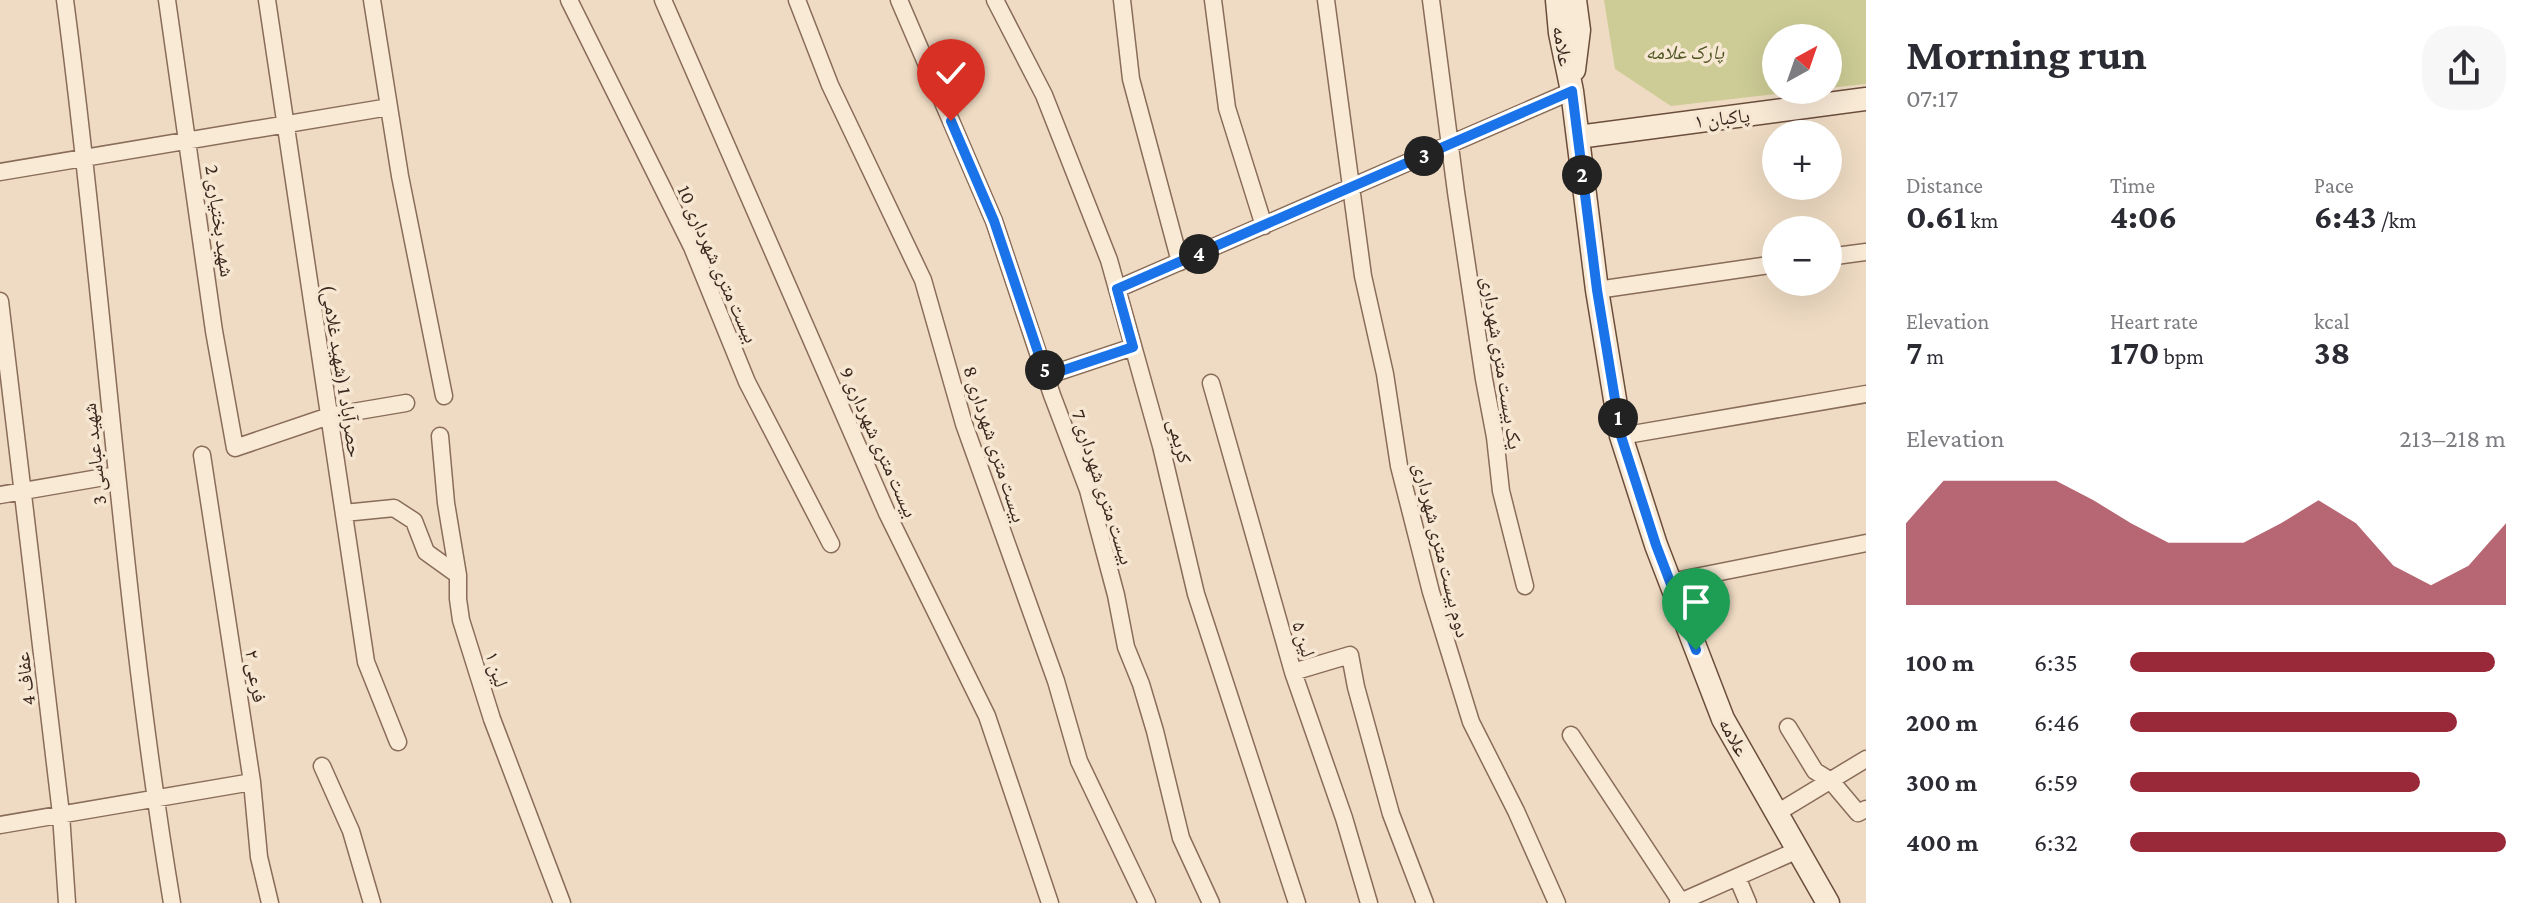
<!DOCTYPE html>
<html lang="en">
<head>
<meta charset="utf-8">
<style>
  body { margin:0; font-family:"Crimson Pro","Noto Naskh Arabic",serif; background:#f7f7f7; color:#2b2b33; height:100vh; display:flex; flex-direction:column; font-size:30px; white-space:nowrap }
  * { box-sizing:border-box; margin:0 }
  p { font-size:26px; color:#7c7c81 }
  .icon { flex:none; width:44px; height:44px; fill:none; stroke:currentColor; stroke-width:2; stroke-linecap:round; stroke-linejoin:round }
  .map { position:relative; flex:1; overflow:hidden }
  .panel { display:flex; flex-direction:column; background:#fff; width:680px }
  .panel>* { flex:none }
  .needle { width:52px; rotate:40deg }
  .fabs { position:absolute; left:1762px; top:24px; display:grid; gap:16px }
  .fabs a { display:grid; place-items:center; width:80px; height:80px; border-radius:50%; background:#fff; box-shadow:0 8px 32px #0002; font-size:40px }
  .pin { position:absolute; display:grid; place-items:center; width:68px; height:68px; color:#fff; margin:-82px -34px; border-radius:50% 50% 50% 0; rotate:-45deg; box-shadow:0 0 8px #0007 }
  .pin .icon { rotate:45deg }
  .km { position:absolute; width:40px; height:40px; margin:-20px; border-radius:50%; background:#222; color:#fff; font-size:22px; line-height:40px; text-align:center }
  .round { display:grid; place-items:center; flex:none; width:84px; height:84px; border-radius:32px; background:#f7f7f7 }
  .overview { display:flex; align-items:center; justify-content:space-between; height:136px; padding:0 40px }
  h1 { font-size:44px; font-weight:700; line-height:60px }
  .stats { display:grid; grid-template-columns:repeat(3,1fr); gap:12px; height:136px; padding:8px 40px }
  .stats div { display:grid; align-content:center }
  .stats b { font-size:34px; font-weight:700 }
  .stats small { font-size:22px; font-weight:400 }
  .stats p { font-size:22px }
  .chart { height:224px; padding:16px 40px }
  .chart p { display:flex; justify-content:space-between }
  .chart svg { width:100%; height:144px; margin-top:8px; fill:#992839; opacity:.7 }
  ul { padding:0 40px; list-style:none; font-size:26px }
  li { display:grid; grid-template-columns:128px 96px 1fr; align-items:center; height:60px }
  li i { height:20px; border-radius:10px; background:#992839 }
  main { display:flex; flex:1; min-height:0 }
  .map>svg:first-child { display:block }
  .green { fill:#cdcc96 }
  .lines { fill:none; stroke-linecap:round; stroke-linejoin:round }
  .street-casing { stroke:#896c59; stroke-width:19 }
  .secondary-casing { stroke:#6b4d3c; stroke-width:25 }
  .street { stroke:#f9ead6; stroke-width:16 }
  .secondary { stroke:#f9ead6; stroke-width:22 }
  .route-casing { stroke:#fff; stroke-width:16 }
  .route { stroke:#1a73e8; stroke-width:10 }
  .labels { text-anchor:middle; stroke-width:7; stroke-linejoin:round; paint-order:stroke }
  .street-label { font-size:20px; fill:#39271e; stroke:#f6e7d2 }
  .park-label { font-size:20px; font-style:italic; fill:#505524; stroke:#f6e7d2 }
</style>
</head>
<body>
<main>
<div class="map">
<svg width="1866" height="903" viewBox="0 0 1866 903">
  <rect width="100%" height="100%" fill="#efdbc3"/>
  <path class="green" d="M1604,0H1866V84L1828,88V38H1776V90H1811L1671,106L1615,69Z"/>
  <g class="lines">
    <g class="street-casing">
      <path id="street" d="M65,0C105,301 122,604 172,903
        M167,0L214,331L235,448L329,416L406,403
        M267,0L366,662L398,742
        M372,0L400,176L444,396
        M569,0L692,247L747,382L831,544
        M663,0L887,513L987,716L1050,903
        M797,0L830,85L923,280L964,424L1056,681L1079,761L1147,903
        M899,0L994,221L1052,395L1088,490L1116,595L1126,647L1141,684L1155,731L1181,838L1211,903
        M995,0L1044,95L1109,260L1161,446L1196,594L1297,903
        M1122,0L1131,79L1180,262
        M1213,0L1227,108L1264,226
        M1326,0L1363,276L1385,374L1399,466L1431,592L1471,722L1516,811L1557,903
        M1431,0L1456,192L1484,379L1495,437L1501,491L1525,586
        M0,172L389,107
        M1828,257L1866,252
        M1117,289L1572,91
        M1597,290L1776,264
        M0,301L61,814L67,903
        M1046,376L1133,347
        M1211,383L1293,672L1344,818L1369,903
        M440,436L446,503L458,575V599L461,620L492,719L562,903
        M1621,436L1866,394
        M202,455L252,782L259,857L270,903
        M0,495L116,475
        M344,513L394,508L414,521L426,552L458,575
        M1670,582L1866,543
        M1293,672L1350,655L1356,687L1391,814L1425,903
        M1788,727L1815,771L1831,781L1858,813L1866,809
        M1571,735L1681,902
        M322,766L351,831L372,903
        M1777,813L1866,759
        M0,825L252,782
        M1737,877L1748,903
        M1678,903L1798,850"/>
    </g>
    <g class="secondary-casing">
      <path id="secondary" d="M1557,0L1560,33L1572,91L1597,290L1621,436L1656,545L1723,719L1828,903
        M1574,70L1579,30L1575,0
        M1578,137L1866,99"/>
    </g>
    <use href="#street" class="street"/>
    <use href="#secondary" class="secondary"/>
  </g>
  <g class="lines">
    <g class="route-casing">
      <path id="route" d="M951,121L994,221L1046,376L1133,347L1117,289L1572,91L1597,290L1621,436L1656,545L1696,650"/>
    </g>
    <use href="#route" class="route"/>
  </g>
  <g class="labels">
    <g class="street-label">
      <text transform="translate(1563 46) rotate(80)" y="7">علامه</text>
      <text transform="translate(1722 118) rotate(-7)" y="7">پاکبان ۱</text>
      <text transform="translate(220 221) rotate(82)" y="7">شهید بختیاری 2</text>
      <text transform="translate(718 264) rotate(66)" y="7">بیست متری شهرداری 10</text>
      <text transform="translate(1502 363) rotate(81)" y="7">یک بیست متری شهرداری</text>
      <text transform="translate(342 371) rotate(81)" y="7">حصرآباد 1 (شهید غلامی)</text>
      <text transform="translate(1180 441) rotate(76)" y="7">کریمی</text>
      <text transform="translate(879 442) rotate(66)" y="7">بیست متری شهرداری 9</text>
      <text transform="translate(995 444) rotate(72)" y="7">بیست متری شهرداری 8</text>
      <text transform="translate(94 454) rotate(-96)" y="7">شهید عباسی 3</text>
      <text transform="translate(1103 487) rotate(72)" y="7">بیست متری شهرداری 7</text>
      <text transform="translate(1442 550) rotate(76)" y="7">دوم بیست متری شهرداری</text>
      <text transform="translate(1304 639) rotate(73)" y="7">لین ۵</text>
      <text transform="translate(497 669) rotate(73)" y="7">لین ۱</text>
      <text transform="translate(256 676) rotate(81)" y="7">۲ فرعی</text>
      <text transform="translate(25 679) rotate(-97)" y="7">عفاف 4</text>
      <text transform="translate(1734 737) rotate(61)" y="7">علامه</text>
    </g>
    <g class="park-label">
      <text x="1685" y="59">پارک علامه</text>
    </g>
  </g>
</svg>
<div class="fabs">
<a><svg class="needle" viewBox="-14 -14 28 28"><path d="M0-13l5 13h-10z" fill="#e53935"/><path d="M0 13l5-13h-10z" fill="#7c7c81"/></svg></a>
<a>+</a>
<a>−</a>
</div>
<div class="pin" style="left:1696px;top:650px;background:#1e9e55"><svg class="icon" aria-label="arrive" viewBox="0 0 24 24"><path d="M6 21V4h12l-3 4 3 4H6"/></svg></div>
<div class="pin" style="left:951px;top:121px;background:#d93025"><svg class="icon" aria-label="check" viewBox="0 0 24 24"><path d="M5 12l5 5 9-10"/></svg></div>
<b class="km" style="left:1618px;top:418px">1</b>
<b class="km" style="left:1582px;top:175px">2</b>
<b class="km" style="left:1424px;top:156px">3</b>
<b class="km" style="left:1199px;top:254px">4</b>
<b class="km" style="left:1045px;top:370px">5</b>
</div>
<section class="panel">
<div class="overview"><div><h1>Morning run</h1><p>07:17</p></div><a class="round"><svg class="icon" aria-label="share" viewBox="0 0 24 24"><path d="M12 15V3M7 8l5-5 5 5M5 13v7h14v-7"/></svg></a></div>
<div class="stats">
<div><p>Distance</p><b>0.61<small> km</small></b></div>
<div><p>Time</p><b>4:06</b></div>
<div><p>Pace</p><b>6:43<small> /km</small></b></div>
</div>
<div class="stats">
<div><p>Elevation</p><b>7<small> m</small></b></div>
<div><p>Heart rate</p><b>170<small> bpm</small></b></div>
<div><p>kcal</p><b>38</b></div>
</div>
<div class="chart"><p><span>Elevation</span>213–218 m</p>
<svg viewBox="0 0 160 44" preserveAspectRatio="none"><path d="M0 44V19L10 6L20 6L30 6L40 6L50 12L60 19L70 25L80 25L90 25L100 19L110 12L120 19L130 32L140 38L150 32L160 19V44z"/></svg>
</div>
<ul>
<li><b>100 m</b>6:35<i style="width:97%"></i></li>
<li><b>200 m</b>6:46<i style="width:87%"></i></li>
<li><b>300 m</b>6:59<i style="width:77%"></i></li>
<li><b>400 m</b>6:32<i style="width:100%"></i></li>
</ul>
</section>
</main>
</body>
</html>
